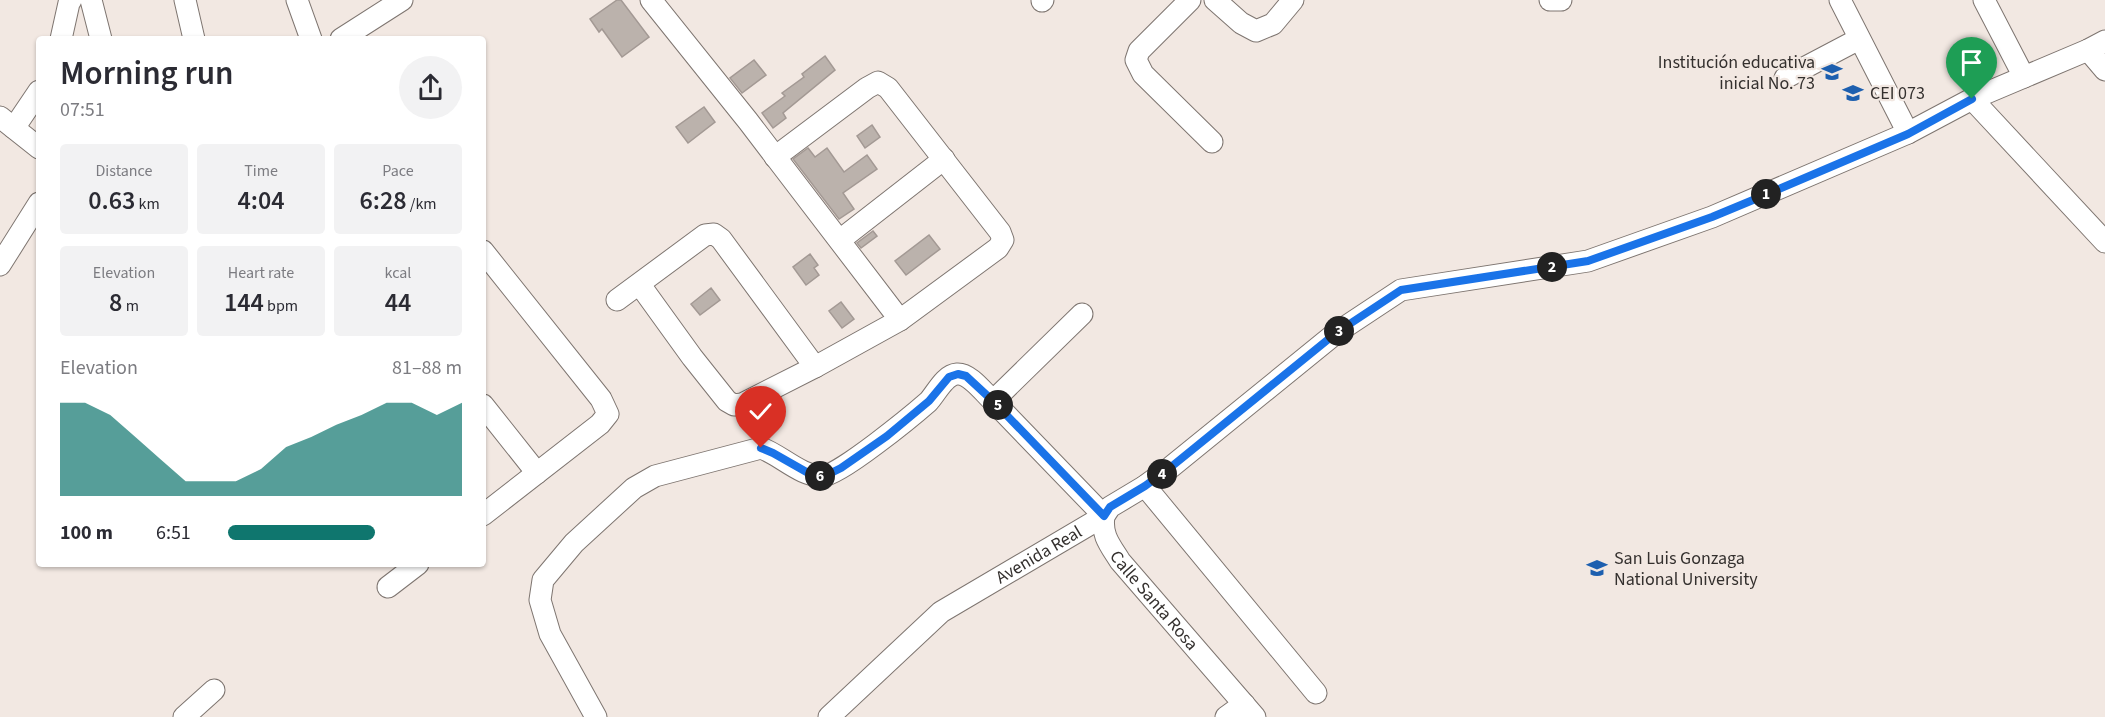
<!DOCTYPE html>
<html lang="en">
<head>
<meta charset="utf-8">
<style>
  body { margin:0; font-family:"Source Sans 3",sans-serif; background:#f2f2f3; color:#2b2b33; height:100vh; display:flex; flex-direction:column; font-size:22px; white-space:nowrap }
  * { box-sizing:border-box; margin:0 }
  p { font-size:20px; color:#7c7c81 }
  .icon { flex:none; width:33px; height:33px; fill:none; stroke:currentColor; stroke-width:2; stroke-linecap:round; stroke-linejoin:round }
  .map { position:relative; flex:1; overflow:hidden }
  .side { position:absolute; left:36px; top:36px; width:450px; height:531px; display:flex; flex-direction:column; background:#fff; border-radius:6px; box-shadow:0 2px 4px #0004 }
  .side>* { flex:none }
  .pin { position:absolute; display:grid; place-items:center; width:51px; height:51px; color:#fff; margin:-62px -26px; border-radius:50% 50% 50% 0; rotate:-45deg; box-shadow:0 0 6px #0007 }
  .pin .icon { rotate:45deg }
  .km { position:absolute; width:30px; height:30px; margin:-15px; border-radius:50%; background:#222; color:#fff; font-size:16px; line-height:30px; text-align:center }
  .round { display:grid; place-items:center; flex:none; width:63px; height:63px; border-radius:32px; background:#f2f2f3 }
  .overview { display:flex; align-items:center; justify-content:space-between; height:102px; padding:0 24px }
  h1 { font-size:33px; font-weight:600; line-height:45px }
  .metrics { display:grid; grid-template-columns:repeat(3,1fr); gap:9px; height:102px; padding:6px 24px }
  .metrics div { display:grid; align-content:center; border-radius:6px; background:#f2f2f3; text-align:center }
  .metrics b { font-size:26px; font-weight:600 }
  .metrics small { font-size:16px; font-weight:400 }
  .metrics p { font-size:16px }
  .chart { height:168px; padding:12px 24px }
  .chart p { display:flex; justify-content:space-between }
  .chart svg { width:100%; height:108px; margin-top:6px; fill:#0f766e; opacity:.7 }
  ul { padding:0 24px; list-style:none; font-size:20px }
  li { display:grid; grid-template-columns:96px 72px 1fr; align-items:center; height:45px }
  li i { height:15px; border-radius:8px; background:#0f766e }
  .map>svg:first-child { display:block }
  .building { fill:#bbb2ac; stroke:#a39994; stroke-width:1.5 }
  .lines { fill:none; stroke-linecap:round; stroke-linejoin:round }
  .minor-casing { stroke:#7e7570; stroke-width:23 }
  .minor { stroke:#fff; stroke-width:21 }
  .route-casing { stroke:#fff; stroke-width:12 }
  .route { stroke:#1a73e8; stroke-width:8 }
  .labels { text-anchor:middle; stroke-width:4.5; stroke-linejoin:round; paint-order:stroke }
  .poi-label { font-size:18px; fill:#34302e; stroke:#f2e8e2; text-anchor:start }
  .street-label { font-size:18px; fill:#34302e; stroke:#f2e8e2 }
</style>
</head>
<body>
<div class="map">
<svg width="2105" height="717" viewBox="0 0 2105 717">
  <rect width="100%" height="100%" fill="#f2e8e2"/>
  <path class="building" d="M617,0H621L649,37L622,57L602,29L599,32L590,19Z
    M825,56L835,70L783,113L786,118L773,128L762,113L785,96L782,93L804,77L802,74Z
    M754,60L766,75L742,93L730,78Z
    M704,107L715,122L688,143L676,127Z
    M872,125L880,137L865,148L857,136Z
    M808,148L815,157L827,148L844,172L867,155L877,169L843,193L854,209L839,219L793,159Z
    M873,231L877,236L861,248L857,243Z
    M929,235L940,249L906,275L895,261Z
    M810,254L818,265L814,268L819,275L806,285L793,267Z
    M711,288L720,300L700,315L691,304Z
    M841,302L854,319L842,328L829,311Z"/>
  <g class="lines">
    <g class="minor-casing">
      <g id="minor">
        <path d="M91,0L101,39"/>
        <path d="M185,0L194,39"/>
        <path d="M297,0L311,39"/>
        <path d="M651,0L748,121L900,320"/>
        <path d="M1190,0L1139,51L1136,60L1143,74L1212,142"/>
        <path d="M1215,0L1241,23L1256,31L1273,24L1293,0"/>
        <path d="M1550,0H1561"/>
        <path d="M1840,0L1908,133"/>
        <path d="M1984,0L2024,77"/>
        <path d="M1042,1L1043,0"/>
        <path d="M61,39L69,3L71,0"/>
        <path d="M341,39L402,0"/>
        <path d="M2088,50L2105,70"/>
        <path d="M1785,78L1859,39"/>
        <path d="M1972,99L2105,242"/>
        <path d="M0,117L39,148"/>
        <path d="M14,128L39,91"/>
        <path d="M840,240L944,159"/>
        <path d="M483,251L601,399L608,414L600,424L483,515"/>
        <path d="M0,265L39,203"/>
        <path d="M640,285L692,357L727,401L734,405L742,404L815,367L900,320L998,248L1003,240L1000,232L888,88L878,82L867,88L775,157"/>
        <path d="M617,300L705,235L714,234L721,239L815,367"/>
        <path id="s1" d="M993,401L1104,516C1101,535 1110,545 1120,561L1255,717"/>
        <path d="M483,405L537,473"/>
        <path d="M1145,486L1316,693"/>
        <path d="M388,587L418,564"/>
        <path d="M184,717L214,690"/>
        <path d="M596,717L550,634L540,600L543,580L574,543L634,488L655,476L761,448C781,455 801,477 823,476C840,475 912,416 928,402C936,394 944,375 957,374C970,373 984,393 993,401L1082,314"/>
        <path id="s2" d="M829,717L941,612L1104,516L1110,507L1145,486L1171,467L1336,333L1401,290L1588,261L1712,217L1908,133L1972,99L2088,50L2105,41"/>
        <path d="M1226,717L1244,704"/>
      </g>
    </g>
    <use href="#minor" class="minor"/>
  </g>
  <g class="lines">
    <g class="route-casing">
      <path id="route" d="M761,448L773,453L810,474L825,476L841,468L887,436L929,401L949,377L958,374L966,376L993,401L1104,516L1110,507L1145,486L1171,467L1336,333L1401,290L1588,261L1712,217L1753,200L1908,134L1972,99"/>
    </g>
    <use href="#route" class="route"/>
  </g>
  <defs>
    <g id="school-bare" transform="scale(1.62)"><path d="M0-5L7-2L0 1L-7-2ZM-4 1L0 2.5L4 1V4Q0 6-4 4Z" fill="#1d5faf" stroke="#f2e8e2" stroke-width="2.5" paint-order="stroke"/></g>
    <g id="university-bare" transform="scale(1.62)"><path d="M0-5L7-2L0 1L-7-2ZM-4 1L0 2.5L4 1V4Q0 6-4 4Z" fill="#1d5faf" stroke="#f2e8e2" stroke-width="2.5" paint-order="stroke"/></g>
  </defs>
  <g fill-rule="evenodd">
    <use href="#school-bare" x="1832" y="72"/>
    <use href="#school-bare" x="1853" y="93"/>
    <use href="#university-bare" x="1597" y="568"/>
  </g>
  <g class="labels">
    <g class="poi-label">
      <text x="1815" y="68" text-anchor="end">Institución educativa<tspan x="1815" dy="21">inicial No. 73</tspan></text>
      <text x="1870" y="99">CEI 073</text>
      <text x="1614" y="564">San Luis Gonzaga<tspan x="1614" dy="21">National University</tspan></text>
    </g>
    <g class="street-label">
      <text dy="6" stroke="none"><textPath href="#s2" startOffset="267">Avenida Real</textPath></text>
      <text dy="6" stroke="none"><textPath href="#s1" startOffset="261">Calle Santa Rosa</textPath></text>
    </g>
  </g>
</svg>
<div class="pin" style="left:1972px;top:99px;background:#1e9e55"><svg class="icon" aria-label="arrive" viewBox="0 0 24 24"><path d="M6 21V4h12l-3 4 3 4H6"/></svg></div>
<div class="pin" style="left:761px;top:448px;background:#d93025"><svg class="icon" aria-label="check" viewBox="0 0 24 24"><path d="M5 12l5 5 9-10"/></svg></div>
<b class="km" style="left:1766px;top:194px">1</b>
<b class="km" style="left:1552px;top:267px">2</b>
<b class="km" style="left:1339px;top:331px">3</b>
<b class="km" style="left:1162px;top:474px">4</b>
<b class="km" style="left:998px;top:405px">5</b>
<b class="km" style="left:820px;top:476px">6</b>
<section class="side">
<div class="overview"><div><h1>Morning run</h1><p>07:51</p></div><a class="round"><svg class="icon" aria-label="share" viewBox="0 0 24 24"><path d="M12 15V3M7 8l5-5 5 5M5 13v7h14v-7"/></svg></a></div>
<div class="metrics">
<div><p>Distance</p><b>0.63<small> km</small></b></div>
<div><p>Time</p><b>4:04</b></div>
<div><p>Pace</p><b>6:28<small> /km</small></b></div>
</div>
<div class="metrics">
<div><p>Elevation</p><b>8<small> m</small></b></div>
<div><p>Heart rate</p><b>144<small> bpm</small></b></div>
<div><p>kcal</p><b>44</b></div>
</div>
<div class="chart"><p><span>Elevation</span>81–88 m</p>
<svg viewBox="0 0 160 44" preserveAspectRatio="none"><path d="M0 44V6L10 6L20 11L30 20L40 29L50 38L60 38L70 38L80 33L90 24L100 20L110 15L120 11L130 6L140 6L150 11L160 6V44z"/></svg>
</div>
<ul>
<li><b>100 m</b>6:51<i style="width:63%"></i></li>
</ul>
</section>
</div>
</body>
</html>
